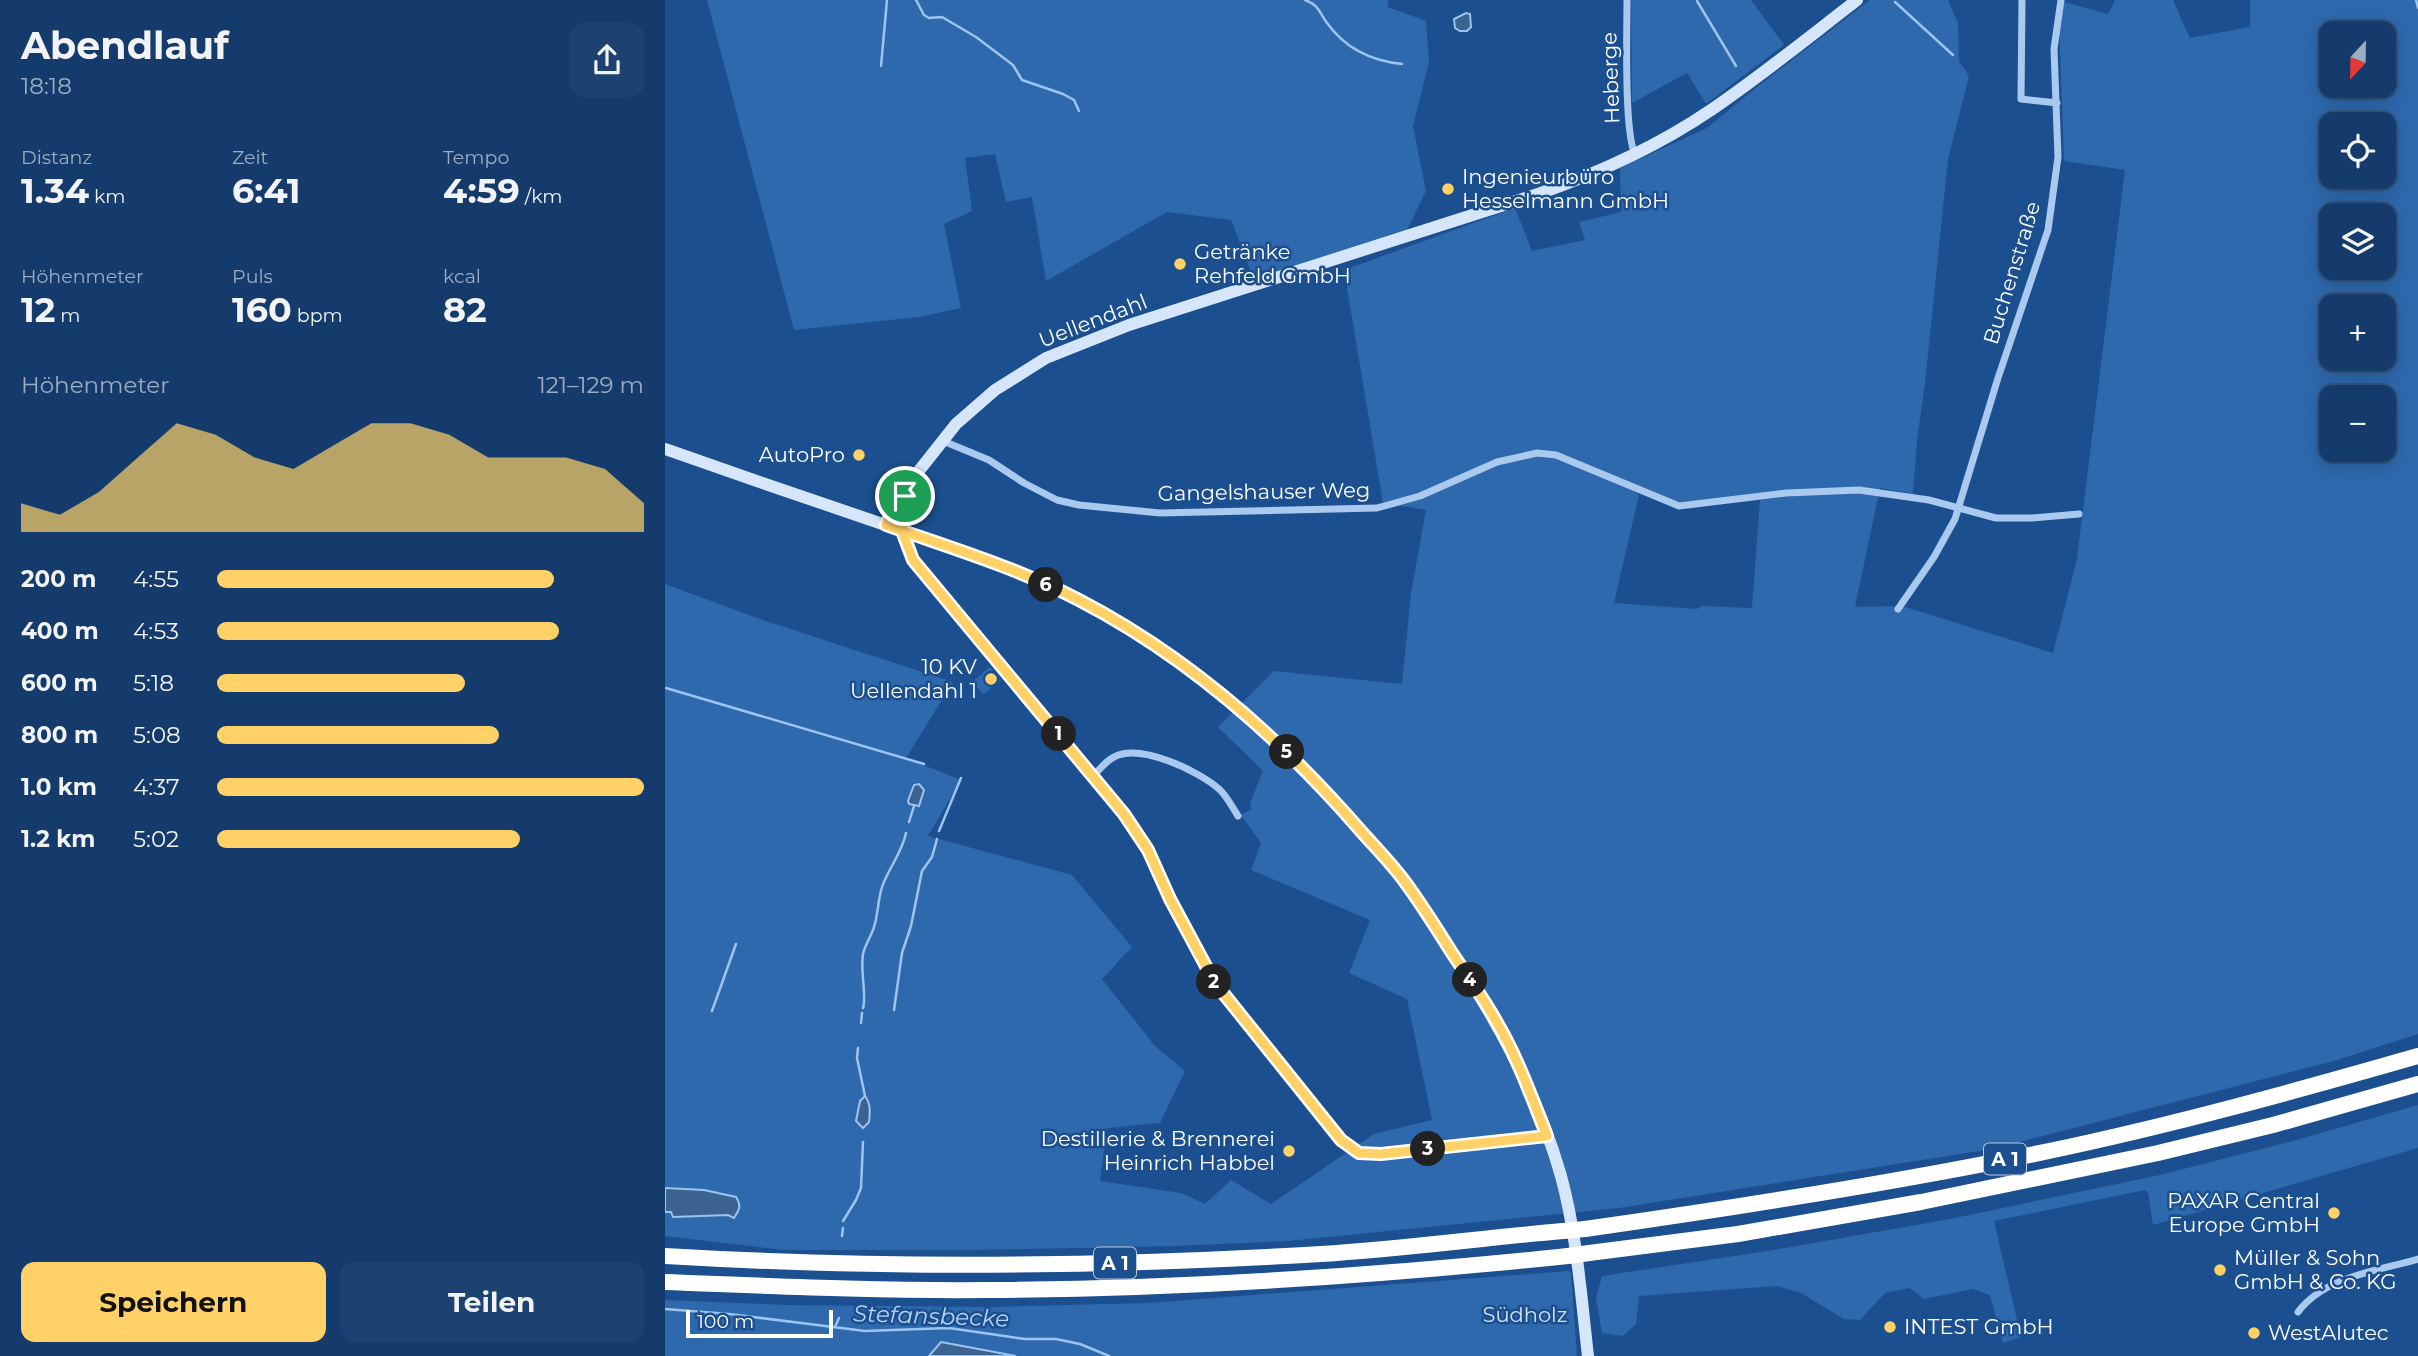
<!DOCTYPE html>
<html lang="de">
<head>
<meta charset="utf-8">
<style>
  body { margin:0; font-family:Montserrat,sans-serif; background:#1d4271; color:#f1f3f6; height:100vh; display:flex; flex-direction:column; font-size:26px; white-space:nowrap }
  * { box-sizing:border-box; margin:0 }
  p { font-size:23px; color:#9dadc1 }
  .icon { flex:none; width:38px; height:38px; fill:none; stroke:currentColor; stroke-width:2; stroke-linecap:round; stroke-linejoin:round }
  .map { position:relative; flex:1; overflow:hidden }
  .panel { display:flex; flex-direction:column; background:#143b6b; width:665px }
  .panel>* { flex:none }
  .needle { width:46px; rotate:202deg }
  .controls { position:absolute; left:1654px; top:21px; display:grid; gap:14px }
  .controls a { display:grid; place-items:center; width:77px; height:77px; border-radius:14px; background:#143b6b; box-shadow:0 4px 18px #0003,0 0 0 2px #33557e; font-size:35px }
  .scale { position:absolute; left:21px; bottom:18px; width:147px; box-sizing:border-box; padding-left:7px; border:4px solid #fff; border-top:0; font-size:19px; line-height:24px; white-space:nowrap; color:#fff; -webkit-text-stroke:5px #1b4f8f; paint-order:stroke }
  .pin { position:absolute; display:grid; place-items:center; width:60px; height:60px; color:#fff; margin:-30px; border:4px solid #fff; border-radius:50%; box-shadow:0 2px 7px #0007 }
  .km { position:absolute; width:35px; height:35px; margin:-18px; border-radius:50%; background:#222; color:#fff; font-size:19px; line-height:35px; text-align:center }
  .round { display:grid; place-items:center; flex:none; width:74px; height:74px; border-radius:14px; background:#1d4271 }
  .overview { display:flex; align-items:center; justify-content:space-between; height:119px; padding:0 21px }
  h1 { font-size:38px; font-weight:700; line-height:52px }
  .stats { display:grid; grid-template-columns:repeat(3,1fr); gap:10px; height:119px; padding:7px 21px }
  .stats div { display:grid; align-content:center }
  .stats b { font-size:35px; font-weight:700 }
  .stats small { font-size:19px; font-weight:400 }
  .stats p { font-size:19px }
  .chart { height:196px; padding:14px 21px }
  .chart p { display:flex; justify-content:space-between }
  .chart svg { width:100%; height:126px; margin-top:7px; fill:#ffd166; opacity:.7 }
  .cta { display:flex; gap:14px; margin-top:auto; padding:14px 21px }
  .cta a { flex:1; height:80px; border-radius:14px; background:#ffd166; color:#111; font-size:28px; font-weight:700; line-height:80px; text-align:center }
  .cta a+a { background:#1d4271; color:#f1f3f6 }
  ul { padding:0 21px; list-style:none; font-size:23px }
  li { display:grid; grid-template-columns:112px 84px 1fr; align-items:center; height:52px }
  li i { height:18px; border-radius:9px; background:#ffd166 }
  main { display:flex; flex:1; min-height:0 }
  .map>svg:first-child { display:block }
  .green { fill:#2e69ad; fill-rule:evenodd }
  .water { fill:#3c6290; stroke:#9cc4f0; stroke-width:2 }
  .lines { fill:none; stroke-linecap:round; stroke-linejoin:round }
  .stream { stroke:#9cc4f0; stroke-width:2.5 }
  .minor { stroke:#a9c9ee; stroke-width:7 }
  .secondary { stroke:#d6e6fa; stroke-width:12 }
  .motorway { stroke:#fff; stroke-width:16 }
  .motorway-bridge { stroke:#fff; stroke-width:16 }
  .route-casing { stroke:#fff; stroke-width:14 }
  .route { stroke:#ffd166; stroke-width:9 }
  .poi-dot { fill:#ffd166; stroke:#1b4f8f; stroke-width:2.5 }
  .labels { text-anchor:middle; stroke-width:5; stroke-linejoin:round; paint-order:stroke }
  .shield { fill:#1b4f8f; stroke:#bbcadd; stroke-width:2 }
  .shield-label { font-size:19px; font-weight:bold; fill:#fff }
  .street-label { font-size:21px; fill:#fff; stroke:#1b4f8f }
  .poi-label { font-size:21px; fill:#fff; stroke:#1b4f8f; text-anchor:start }
  .park-label { font-size:21px; fill:#cfe3fa; stroke:#1b4f8f }
  .water-label { font-size:23px; font-style:italic; fill:#b5d3f5; stroke:#1b4f8f }
</style>
</head>
<body>
<main>
<section class="panel">
<div class="overview"><div><h1>Abendlauf</h1><p>18:18</p></div><a class="round"><svg class="icon" aria-label="share" viewBox="0 0 24 24"><path d="M12 15V3M7 8l5-5 5 5M5 13v7h14v-7"/></svg></a></div>
<div class="stats">
<div><p>Distanz</p><b>1.34<small> km</small></b></div>
<div><p>Zeit</p><b>6:41</b></div>
<div><p>Tempo</p><b>4:59<small> /km</small></b></div>
</div>
<div class="stats">
<div><p>Höhenmeter</p><b>12<small> m</small></b></div>
<div><p>Puls</p><b>160<small> bpm</small></b></div>
<div><p>kcal</p><b>82</b></div>
</div>
<div class="chart"><p><span>Höhenmeter</span>121–129 m</p>
<svg viewBox="0 0 160 44" preserveAspectRatio="none"><path d="M0 44V34L10 38L20 30L30 18L40 6L50 10L60 18L70 22L80 14L90 6L100 6L110 10L120 18L130 18L140 18L150 22L160 34V44z"/></svg>
</div>
<ul>
<li><b>200 m</b>4:55<i style="width:79%"></i></li>
<li><b>400 m</b>4:53<i style="width:80%"></i></li>
<li><b>600 m</b>5:18<i style="width:58%"></i></li>
<li><b>800 m</b>5:08<i style="width:66%"></i></li>
<li><b>1.0 km</b>4:37<i style="width:100%"></i></li>
<li><b>1.2 km</b>5:02<i style="width:71%"></i></li>
</ul>
<div class="cta"><a>Speichern</a><a>Teilen</a></div>
</section>
<div class="map">
<svg width="1753" height="1356" viewBox="0 0 1753 1356">
  <rect width="100%" height="100%" fill="#1b4f8f"/>
  <path class="green" d="M42,0H723V7L761,21L764,62L748,126L761,191L741,232L590,282L566,220L502,212L381,281L367,197L341,202L330,154L300,158L307,211L279,224L296,308L254,317L129,330Z
    M966,0H1086L1119,45L1041,104L1022,73L967,103Z
    M1205,0H1283L1293,23L1294,61L1304,76L1283,159L1260,383L1252,440L1248,494L1215,488L1190,607L1237,606L1388,653L1412,559L1460,170L1399,161L1394,23L1399,2L1443,14L1450,0H1508L1525,38L1585,27V0H1753V1034L1672,1060L1327,1149L954,1208L623,1241L510,1246L309,1250H118L0,1236V584L95,619L288,682L241,758L296,780L263,836L407,875L467,947L437,979L490,1046L520,1071L495,1123L442,1128L435,1181L516,1193L540,1204L566,1180L606,1204L709,1134L767,1120L742,999L684,973L705,920L586,870L596,843L576,815L587,809L585,803L598,771L553,727L609,671L737,684L746,593L761,510L718,503L679,270L850,208L867,251L920,240L914,222L956,212L955,168L1042,128L1092,87ZM1666,33H1718V86H1666ZM1666,124H1718V177H1666ZM1666,215H1718V268H1666ZM1666,306H1718V359H1666ZM1666,397H1718V450H1666ZM960,484L1014,503L1142,495L1095,500L1087,608L1036,606L1032,609L949,603L974,495Z
    M325,667L336,680L319,694L307,682Z
    M1753,1105V1148L1488,1225L1483,1192L1480,1190L1329,1221L1356,1337L1338,1343L1325,1295L1308,1289L1259,1299L1245,1288L1220,1293L1195,1320L1179,1319L1136,1293L1112,1286L974,1296L971,1324L958,1336L937,1333L931,1298L937,1276L1109,1250L1285,1219L1495,1175L1628,1141Z
    M904,1271L906,1274L912,1356H0V1300L124,1305L326,1307L483,1303Z"/>
  <path class="water" d="M801,13L805,14L806,27L802,31H795L790,28L789,19Z
    M254,784L259,790L254,806L244,804L243,801L249,785Z
    M200,1096C206,1104 205,1112 204,1122L198,1128L191,1121L195,1101Z
    M0,1188L39,1190L71,1197C77,1206 74,1210 69,1218L63,1215L8,1217L6,1212H0Z
    M276,1342L351,1356H264Z"/>
  <g class="lines">
    <path class="stream" d="M251,0L259,15L264,18L277,17L311,37L348,65L357,80L398,94L409,100L414,111
      M640,0C654,5 654,12 662,23C680,48 707,61 737,64
      M1751,0L1753,8
      M1032,1L1071,66
      M1230,2L1288,55
      M216,66L222,0
      M1,688L259,764
      M244,822L249,806
      M274,831L296,778
      M198,1008C202,998 195,970 198,954C200,945 205,938 208,930C214,915 212,897 219,882C226,865 237,852 241,833
      M229,1010L237,953L246,926L257,871L267,857L272,839
      M47,1011L71,944
      M196,1023L197,1013
      M193,1048L192,1058L200,1096
      M178,1221L191,1200L196,1188L198,1142
      M177,1236L178,1228
      M0,1309L64,1314L200,1331L284,1328L360,1339H391L415,1344L444,1356
      M170,1327L174,1318"/>
    <path class="minor" d="M962,0C962,30 959,133 970,154
      M1357,0L1356,99L1392,103
      M278,441L324,460L359,483L392,500L414,505L495,513L712,508L755,496L832,462L872,453L891,455L1014,506L1122,493L1194,490L1264,500L1331,518H1367L1414,514
      M237,531L248,560L260,577L459,814L483,850L505,899L550,983L676,1141L694,1153L716,1154L882,1136
      M1233,609L1269,557L1290,519L1333,378L1383,230L1393,157L1389,49L1396,0
      M429,775C435,769 441,761 449,757C475,743 534,771 554,789C562,796 567,807 573,816
      M1633,1312C1660,1276 1713,1271 1753,1259"/>
    <path class="secondary" d="M0,449C79,477 159,504 238,531C297,551 358,571 414,600C523,656 618,741 699,834C712,849 727,865 740,881C756,904 771,928 786,951C833,1021 873,1095 896,1176C912,1235 916,1296 923,1356
      M221,525L230,504L240,496L253,472L291,424L330,390L381,358L464,325L873,194C934,173 993,146 1046,110C1096,76 1144,37 1192,0
      M237,531L242,504L240,496"/>
    <path class="motorway" d="M920,1229C1075,1207 1230,1183 1384,1151C1508,1125 1631,1091 1753,1056
      M924,1253L1073,1234L1256,1202L1493,1153L1608,1125L1753,1084
      M0,1256C218,1269 438,1267 656,1254C737,1249 817,1238 898,1231
      M0,1282C107,1286 215,1291 322,1290C517,1289 710,1276 903,1256"/>
    <path class="motorway-bridge" d="M898,1231L920,1229
      M903,1256L924,1253"/>
  </g>
  <g class="lines">
    <g class="route-casing">
      <path id="route" d="M240,496L242,504L237,531L248,560L459,814L483,850L505,899L550,983L676,1140L694,1153L716,1154L882,1136C872,1111 863,1086 852,1062C835,1023 811,988 787,953C772,929 757,905 740,882C727,864 710,847 695,830C616,739 522,656 414,600C353,568 286,548 221,525L230,504L240,496"/>
    </g>
    <use href="#route" class="route"/>
  </g>
  <g class="poi-dot">
    <circle cx="783" cy="189" r="7"/>
    <circle cx="515" cy="264" r="7"/>
    <circle cx="194" cy="455" r="7"/>
    <circle cx="326" cy="679" r="7"/>
    <circle cx="624" cy="1151" r="7"/>
    <circle cx="1669" cy="1213" r="7"/>
    <circle cx="1555" cy="1270" r="7"/>
    <circle cx="1225" cy="1327" r="7"/>
    <circle cx="1589" cy="1333" r="7"/>
  </g>
  <g class="labels">
    <g class="shield">
      <rect x="1319" y="1143.5" width="42" height="31" rx="5"/>
      <rect x="429" y="1247.5" width="42" height="31" rx="5"/>
    </g>
    <g class="shield-label">
      <text x="1340" y="1166">A 1</text>
      <text x="450" y="1270">A 1</text>
    </g>
    <g class="street-label">
      <text transform="translate(946 78) rotate(-92)" y="7">Heberge</text>
      <text transform="translate(1347 273) rotate(-73)" y="7">Buchenstraße</text>
      <text transform="translate(428 321) rotate(-21)" y="7">Uellendahl</text>
      <text transform="translate(599 492) rotate(-1)" y="7">Gangelshauser Weg</text>
    </g>
    <g class="poi-label">
      <text x="797" y="184">Ingenieurbüro<tspan x="797" dy="24">Hesselmann GmbH</tspan></text>
      <text x="529" y="259">Getränke<tspan x="529" dy="24">Rehfeld GmbH</tspan></text>
      <text x="180" y="462" text-anchor="end">AutoPro</text>
      <text x="312" y="674" text-anchor="end">10 KV<tspan x="312" dy="24">Uellendahl 1</tspan></text>
      <text x="610" y="1146" text-anchor="end">Destillerie &amp; Brennerei<tspan x="610" dy="24">Heinrich Habbel</tspan></text>
      <text x="1655" y="1208" text-anchor="end">PAXAR Central<tspan x="1655" dy="24">Europe GmbH</tspan></text>
      <text x="1569" y="1265">Müller &amp; Sohn<tspan x="1569" dy="24">GmbH &amp; Co. KG</tspan></text>
      <text x="1239" y="1334">INTEST GmbH</text>
      <text x="1603" y="1340">WestAlutec</text>
    </g>
    <g class="park-label">
      <text x="860" y="1322">Südholz</text>
    </g>
    <g class="water-label">
      <text transform="translate(266 1316) rotate(2)" y="8">Stefansbecke</text>
    </g>
  </g>
</svg>
<div class="controls">
<a><svg class="needle" viewBox="-14 -14 28 28"><path d="M0-13l5 13h-10z" fill="#e53935"/><path d="M0 13l5-13h-10z" fill="#9dadc1"/></svg></a>
<a><svg class="icon" aria-label="locate" viewBox="0 0 24 24"><circle cx="12" cy="12" r="6"/><path d="M12 2v4M12 18v4M2 12h4M18 12h4"/></svg></a>
<a><svg class="icon" aria-label="layers" viewBox="0 0 24 24"><path d="M12 4l9 5-9 5-9-5zM3 14l9 5 9-5"/></svg></a>
<a>+</a>
<a>−</a>
</div>
<div class="scale">100 m</div>
<div class="pin" style="left:240px;top:496px;background:#1e9e55"><svg class="icon" aria-label="arrive" viewBox="0 0 24 24"><path d="M6 21V4h12l-3 4 3 4H6"/></svg></div>
<b class="km" style="left:394px;top:734px">1</b>
<b class="km" style="left:549px;top:982px">2</b>
<b class="km" style="left:763px;top:1149px">3</b>
<b class="km" style="left:805px;top:980px">4</b>
<b class="km" style="left:622px;top:752px">5</b>
<b class="km" style="left:381px;top:585px">6</b>
</div>
</main>
</body>
</html>
